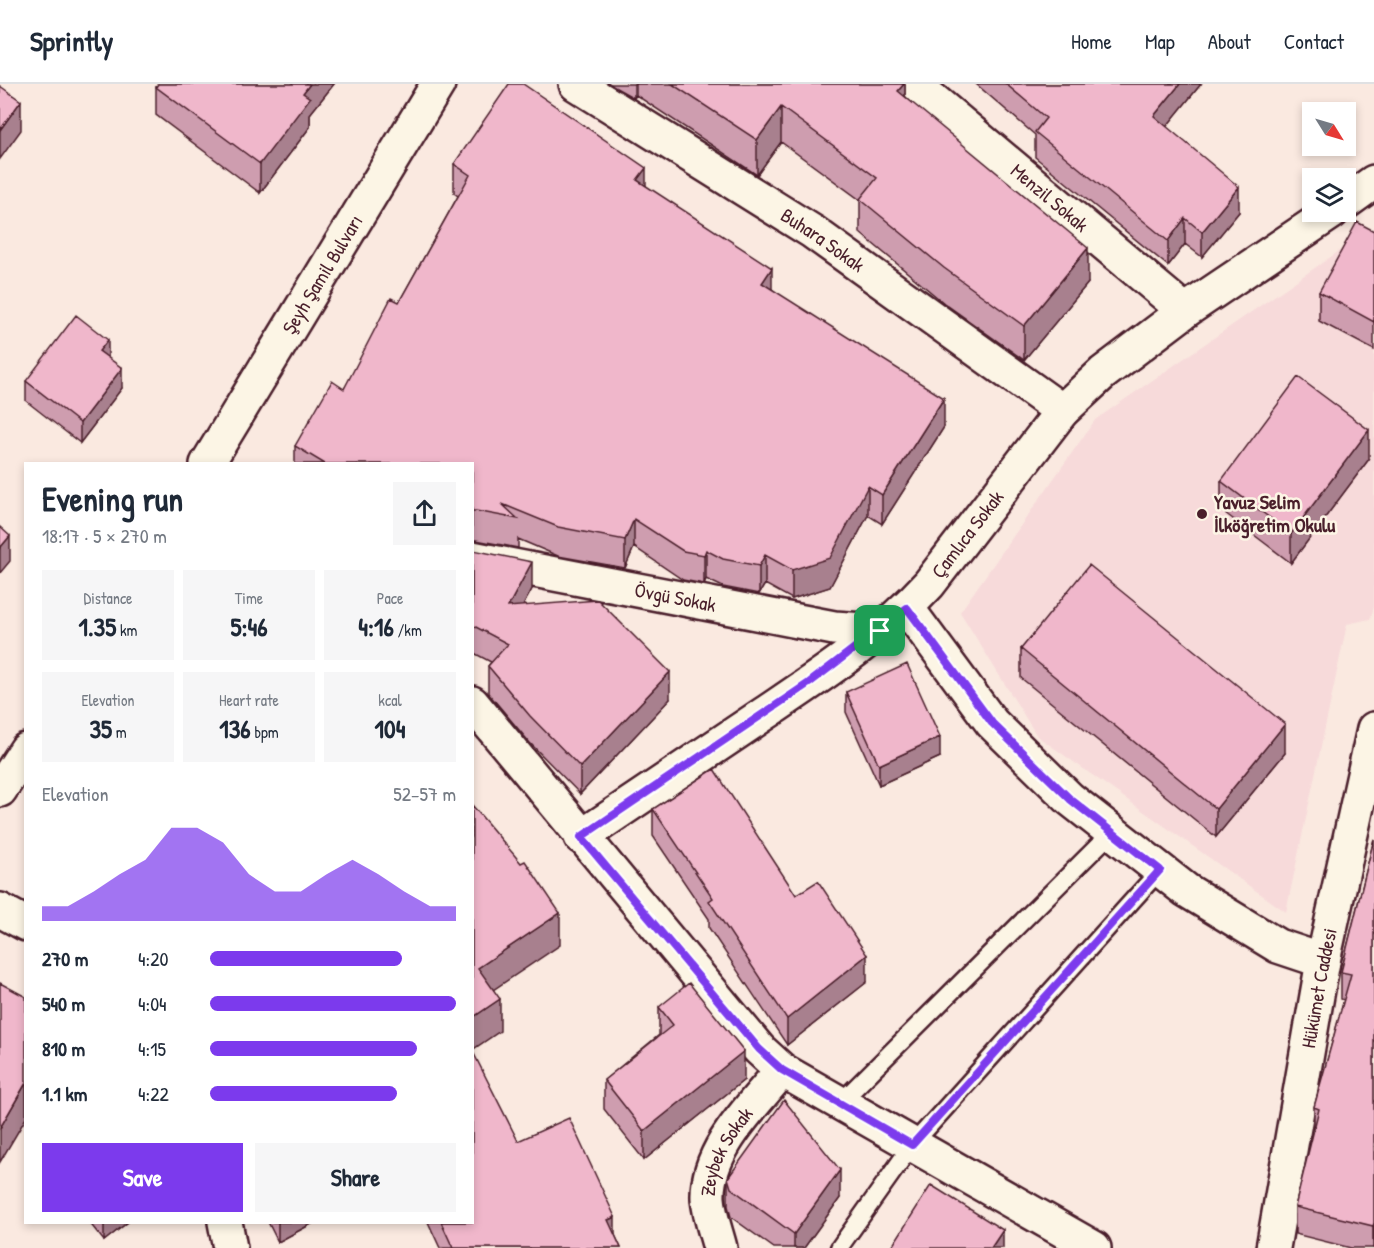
<!DOCTYPE html>
<html lang="en">
<head>
<meta charset="utf-8">
<style>
  body { margin:0; font-family:"Patrick Hand",sans-serif; background:#f6f6f7; color:#1f2937; height:100vh; display:flex; flex-direction:column; font-size:22px; white-space:nowrap }
  * { box-sizing:border-box; margin:0 }
  p { font-size:20px; color:#747a83 }
  .icon { flex:none; width:33px; height:33px; fill:none; stroke:currentColor; stroke-width:2; stroke-linecap:round; stroke-linejoin:round }
  .map { position:relative; flex:1; overflow:hidden }
  .drawer { position:absolute; left:24px; top:378px; width:450px; height:762px; display:flex; flex-direction:column; background:#fff; border-radius:0px; box-shadow:0 3px 9px #0003 }
  .drawer>* { flex:none }
  .needle { width:39px; rotate:127deg }
  .tools { position:absolute; left:1302px; top:18px; display:grid; gap:12px }
  .tools a { display:grid; place-items:center; width:54px; height:54px; border-radius:0px; background:#fff; box-shadow:0 3px 9px #0003; font-size:30px }
  .pin { position:absolute; display:grid; place-items:center; width:51px; height:51px; color:#fff; margin:-26px; border-radius:12px; box-shadow:0 3px 9px #0006 }
  .round { display:grid; place-items:center; flex:none; width:63px; height:63px; border-radius:0px; background:#f6f6f7 }
  .summary { display:flex; align-items:center; justify-content:space-between; height:102px; padding:0 18px }
  h1 { font-size:33px; font-weight:800; line-height:45px }
  .figures { display:grid; grid-template-columns:repeat(3,1fr); gap:9px; height:102px; padding:6px 18px }
  .figures div { display:grid; align-content:center; border-radius:0px; background:#f6f6f7; text-align:center }
  .figures b { font-size:26px; font-weight:800 }
  .figures small { font-size:16px; font-weight:400 }
  .figures p { font-size:16px }
  .chart { height:168px; padding:12px 18px }
  .chart p { display:flex; justify-content:space-between }
  .chart svg { width:100%; height:108px; margin-top:6px; fill:#7c3aed; opacity:.7 }
  .button { display:flex; gap:12px; margin-top:auto; padding:12px 18px }
  .button a { flex:1; height:69px; border-radius:0px; background:#7c3aed; color:#fff; font-size:24px; font-weight:800; line-height:69px; text-align:center }
  .button a+a { background:#f6f6f7; color:#1f2937 }
  ul { padding:0 18px; list-style:none; font-size:20px }
  li { display:grid; grid-template-columns:96px 72px 1fr; align-items:center; height:45px }
  li i { height:15px; border-radius:8px; background:#7c3aed }
  header { display:flex; align-items:center; gap:36px; box-sizing:border-box; height:84px; padding:0 30px; background:#fff; border-bottom:2px solid #e0e1e3 }
  header strong { font-size:28px }
  nav { display:flex; gap:33px; margin-inline-start:auto; font-size:21px }
  .map>svg:first-child { display:block }
  .built { fill:#f7dada }
  .lines { fill:none; stroke-linecap:round; stroke-linejoin:round }
  .service-casing { stroke:#4a1f2b; stroke-width:21 }
  .minor-casing { stroke:#4a1f2b; stroke-width:38 }
  .tertiary-casing { stroke:#4a1f2b; stroke-width:38 }
  .secondary-casing { stroke:#4a1f2b; stroke-width:38 }
  .service { stroke:#fcf5e5; stroke-width:16 }
  .minor { stroke:#fcf5e5; stroke-width:33 }
  .tertiary { stroke:#fcf5e5; stroke-width:33 }
  .secondary { stroke:#fcf5e5; stroke-width:33 }
  .wall { fill:#ce9daf; stroke:#4a1f2b; stroke-width:1.5 }
  .shaded-wall { fill:#a8808e; stroke:#4a1f2b; stroke-width:1.5 }
  .building { fill:#f0b7cb; stroke:#4a1f2b; stroke-width:1.5 }
  .route-casing { stroke:#fff; stroke-width:12 }
  .route { stroke:#7c3aed; stroke-width:8 }
  .poi-dot { fill:#4a1f2b; stroke:#fcf5e5; stroke-width:2 }
  .labels { text-anchor:middle; stroke-width:5; stroke-linejoin:round; paint-order:stroke }
  .street-label { font-size:20px; fill:#4a1f2b; stroke:#fcf5e5 }
  .poi-label { font-size:20px; font-weight:bold; fill:#4a1f2b; stroke:#fcf5e5; text-anchor:start }
</style>
</head>
<body>
<header>
<strong>Sprintly</strong>
<nav><a>Home</a><a>Map</a><a>About</a><a>Contact</a></nav>
</header>
<div class="map">
<svg width="1374" height="1164" viewBox="0 0 1374 1164">
  <rect width="100%" height="100%" fill="#fae9e0"/>
  <filter id="ink" filterUnits="userSpaceOnUse"><feTurbulence type="fractalNoise" baseFrequency=".0167" numOctaves="2"/><feDisplacementMap in="SourceGraphic" scale="12" xChannelSelector="R" yChannelSelector="G"/><feConvolveMatrix kernelMatrix="1 2 1 2 8 2 1 2 1" color-interpolation-filters="sRGB"/></filter>
  <g filter="url(#ink)">
    <path class="built" d="M1374,143V523L1370,535L1347,540L1286,828L1037,652L960,528L1095,336Z"/>
    <g class="lines">
      <g class="service-casing">
        <path id="service" d="M840,1019L1112,748
          M839,1164L912,1061L1160,786"/>
      </g>
      <g class="minor-casing">
        <g id="minor">
          <path id="s1" d="M576,0L813,148L1062,327"/>
          <path id="s2" d="M914,0L1185,227"/>
          <path d="M1346,118L1374,98"/>
          <path id="s3" d="M472,474L834,544L880,547"/>
          <path d="M907,524L992,639L1070,715L1186,806L1278,862L1323,877"/>
          <path d="M472,619L759,965L782,986L1094,1164"/>
          <path id="s4" d="M581,753C642,712 703,671 764,630C822,591 882,552 929,500L1062,327L1103,289L1185,227L1332,128"/>
          <path d="M0,826L26,840"/>
          <path d="M225,1138L230,1164"/>
          <path id="s5" d="M720,1164C716,1148 709,1130 708,1114C706,1065 754,1021 782,986"/>
        </g>
      </g>
      <g class="tertiary-casing">
        <g id="tertiary">
          <path id="s6" d="M1273,1164L1323,877L1374,645"/>
        </g>
      </g>
      <g class="secondary-casing">
        <g id="secondary">
          <path id="s7" d="M207,380L438,0"/>
          <path d="M0,706L26,666"/>
        </g>
      </g>
      <use href="#service" class="service"/>
      <use href="#minor" class="minor"/>
      <use href="#tertiary" class="tertiary"/>
      <use href="#secondary" class="secondary"/>
    </g>
    <path class="wall" d="M158,0H334L310,30V43L260,109L156,31V3Z
      M609,0H905V12L1088,199L1024,276L944,219L860,149V116L781,58L757,91L636,11L634,14Z
      M976,0H1201L1166,43L1239,128L1202,173L1185,160L1168,182L1035,73V51Z
      M454,80L646,102L772,205L944,343L882,440L868,431L830,503L792,515L765,500L759,510L723,503L706,495L704,500L683,496L634,463L625,484L558,472L518,455V464L476,456H472V380H295V362L344,305L399,218L458,112L454,109Z
      M1374,147V266L1319,237V208Z
      M108,274L122,304L80,359L26,317V297Z
      M1369,375L1291,479L1221,426V397Z
      M472,468L532,505L523,521L670,615L580,710L530,659L488,609V582L491,578L472,568Z
      M1021,565L1285,669L1216,753L1021,594Z
      M846,608L940,673L879,701L846,628Z
      M653,725L796,811L867,898L787,961L709,844V835L653,752Z
      M1374,755V1164H1351L1295,1150V1123L1314,1044V1023L1344,916L1341,915V888Z
      M659,923L744,996L644,1076L604,1025V996L659,951Z
      M518,1057L615,1151L621,1164H440L428,1138H472Z
      M728,1094L840,1114L804,1164H774L731,1133L728,1122Z
      M89,1138H128L104,1157Z
      M268,1138H315L278,1158Z"/>
    <path class="shaded-wall" d="M310,0H334L310,30V43L260,109V80L303,9Z
      M634,0H636V11L634,14Z
      M904,0H905V33L898,7Z
      M1180,0H1201L1154,58V32Z
      M21,17V46L0,75V46Z
      M781,23V58L757,91V56Z
      M646,84V112L637,96Z
      M1239,103V128L1202,173V148Z
      M1185,134V160L1168,182V157Z
      M1088,164V199L1024,276V242Z
      M772,184V213L762,199Z
      M108,256V276L99,267Z
      M122,284V304L80,359V339Z
      M944,314V343L882,440V411Z
      M1369,346V375L1291,479V450Z
      M868,402V431L830,503L792,515V486Z
      M634,435V463L625,484V456Z
      M10,452V477L0,489V464Z
      M706,466V495L704,500V471Z
      M765,471V500L759,510V482Z
      M532,478V505L508,550V523Z
      M670,588V615L580,710V683Z
      M1285,640V669L1216,753V725Z
      M940,653V673L879,701V681Z
      M560,829V861L478,916V884Z
      M867,871V898L787,961V935Z
      M500,915V947L472,966V934Z
      M744,967V996L644,1076V1047Z
      M26,999V1034L0,1078V1044Z
      M840,1086V1114L804,1164H794V1150Z
      M615,1133V1161L608,1136Z
      M104,1138H128L104,1157Z
      M278,1138H315L278,1158Z
      M1374,1139V1164H1373V1142Z
      M1003,1146V1164H991Z"/>
    <path class="building" d="M158,0H310L303,9L310,14L260,80L156,3Z
      M509,0H523L646,84L637,96L772,184L762,199L944,314L882,411L868,402L830,474L792,486L765,471L759,482L723,475L706,466L704,471L683,467L634,435L625,456L558,443L502,420L518,435L476,427H472V380H325L295,362L332,297L344,305L391,214L399,218L470,91L454,80Z
      M672,0H904L898,7L1088,164L1024,242L944,184L860,115L877,94L781,23L757,56Z
      M1006,0H1180L1154,32L1239,103L1202,148L1185,134L1168,157L1035,48L1046,34Z
      M0,2L21,17L0,46Z
      M1357,138L1374,147V238L1319,208Z
      M76,231L108,256L99,267L122,284L80,339L26,297Z
      M1298,293L1369,346L1291,450L1221,397Z
      M0,443L10,452L0,464Z
      M473,466L532,478L508,523L598,516L670,588L580,683L530,632L488,582L508,560L472,541V468Z
      M1089,481L1285,640L1216,725L1021,565Z
      M907,580L940,653L879,681L846,608Z
      M714,685L796,811L818,797L867,871L787,935L709,817L713,814L653,725Z
      M472,721L521,779L525,777L560,829L478,884L500,915L472,934Z
      M1374,755V1139L1373,1142L1295,1123L1319,1025L1314,1023L1351,890L1341,888Z
      M0,899L26,913V999L0,1044Z
      M689,899L744,967L644,1047L604,996L673,941L659,923Z
      M472,966L518,1057L569,1034L615,1133L608,1136L621,1164H453L441,1138H472Z
      M784,1016L840,1086L794,1150L731,1104L728,1094Z
      M931,1101L1003,1146L991,1164H891Z"/>
  </g>
  <g class="lines" filter="url(#ink)">
    <g class="route-casing">
      <path id="route" d="M907,524L992,639L1070,715L1160,786L912,1061L782,986L759,965L581,753L809,599Z"/>
    </g>
    <use href="#route" class="route"/>
  </g>
  <circle class="poi-dot" cx="1202" cy="430" r="6"/>
  <g class="labels">
    <g class="street-label">
      <text dy="7" stroke="none"><textPath href="#s2" startOffset="177">Menzil Sokak</textPath></text>
      <text dy="7" stroke="none"><textPath href="#s1" startOffset="292">Buhara Sokak</textPath></text>
      <text dy="7" stroke="none"><textPath href="#s7" startOffset="222">Şeyh Şamil Bulvarı</textPath></text>
      <text dy="7" stroke="none"><textPath href="#s4" startOffset="494">Çamlıca Sokak</textPath></text>
      <text dy="7" stroke="none"><textPath href="#s3" startOffset="207">Övgü Sokak</textPath></text>
      <text dy="7" stroke="none"><textPath href="#s6" startOffset="264">Hükümet Caddesi</textPath></text>
      <text dy="7" stroke="none"><textPath href="#s5" startOffset="102">Zeybek Sokak</textPath></text>
    </g>
    <g class="poi-label">
      <text x="1214" y="425">Yavuz Selim<tspan x="1214" dy="23">İlköğretim Okulu</tspan></text>
    </g>
  </g>
</svg>
<div class="tools">
<a><svg class="needle" viewBox="-14 -14 28 28"><path d="M0-13l5 13h-10z" fill="#e53935"/><path d="M0 13l5-13h-10z" fill="#747a83"/></svg></a>
<a><svg class="icon" aria-label="layers" viewBox="0 0 24 24"><path d="M12 4l9 5-9 5-9-5zM3 14l9 5 9-5"/></svg></a>
</div>
<div class="pin" style="left:880px;top:547px;background:#1e9e55"><svg class="icon" aria-label="arrive" viewBox="0 0 24 24"><path d="M6 21V4h12l-3 4 3 4H6"/></svg></div>
<section class="drawer">
<div class="summary"><div><h1>Evening run</h1><p>18:17 · 5 × 270 m</p></div><a class="round"><svg class="icon" aria-label="share" viewBox="0 0 24 24"><path d="M12 15V3M7 8l5-5 5 5M5 13v7h14v-7"/></svg></a></div>
<div class="figures">
<div><p>Distance</p><b>1.35<small> km</small></b></div>
<div><p>Time</p><b>5:46</b></div>
<div><p>Pace</p><b>4:16<small> /km</small></b></div>
</div>
<div class="figures">
<div><p>Elevation</p><b>35<small> m</small></b></div>
<div><p>Heart rate</p><b>136<small> bpm</small></b></div>
<div><p>kcal</p><b>104</b></div>
</div>
<div class="chart"><p><span>Elevation</span>52–57 m</p>
<svg viewBox="0 0 160 44" preserveAspectRatio="none"><path d="M0 44V38L10 38L20 32L30 25L40 19L50 6L60 6L70 12L80 25L90 32L100 32L110 25L120 19L130 25L140 32L150 38L160 38V44z"/></svg>
</div>
<ul>
<li><b>270 m</b>4:20<i style="width:78%"></i></li>
<li><b>540 m</b>4:04<i style="width:100%"></i></li>
<li><b>810 m</b>4:15<i style="width:84%"></i></li>
<li><b>1.1 km</b>4:22<i style="width:76%"></i></li>
</ul>
<div class="button"><a>Save</a><a>Share</a></div>
</section>
</div>
</body>
</html>
